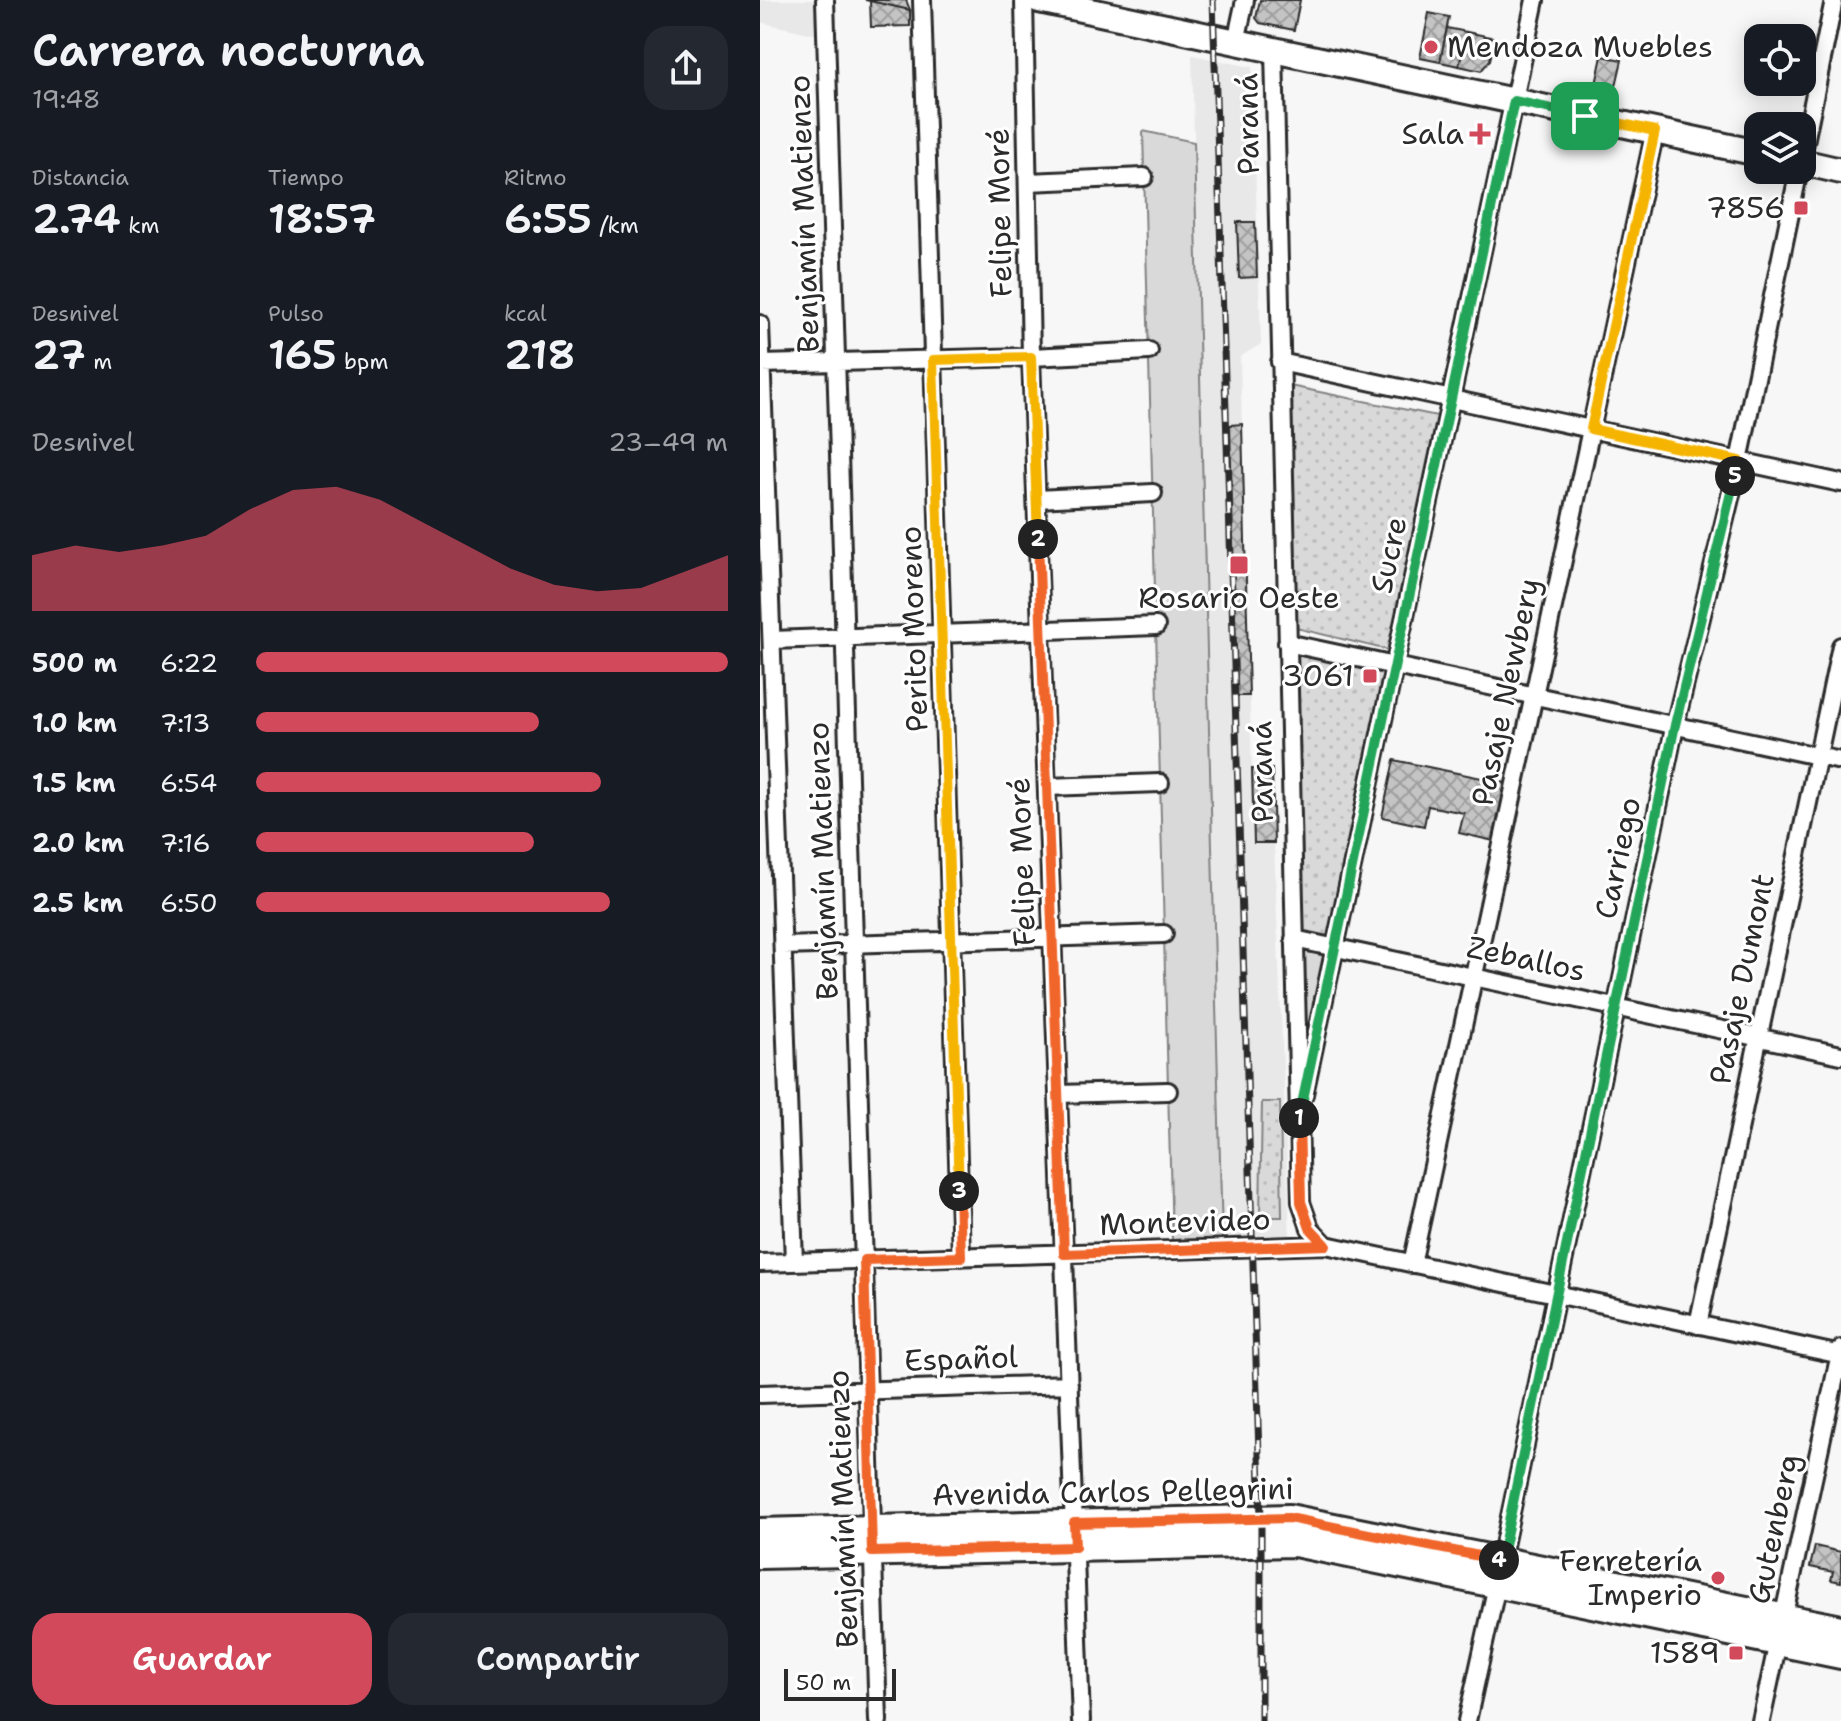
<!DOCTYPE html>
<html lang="es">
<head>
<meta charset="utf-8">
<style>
  body { margin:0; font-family:"Shantell Sans",sans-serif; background:#242831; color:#f1f3f6; height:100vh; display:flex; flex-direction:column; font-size:30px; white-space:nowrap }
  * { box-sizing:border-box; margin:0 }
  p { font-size:26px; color:#9ea1a6 }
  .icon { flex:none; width:44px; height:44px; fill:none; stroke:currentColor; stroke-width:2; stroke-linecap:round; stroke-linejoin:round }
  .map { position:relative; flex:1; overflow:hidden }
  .panel { display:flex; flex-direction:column; background:#171b24; width:760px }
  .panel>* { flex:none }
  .buttons { position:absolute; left:984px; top:24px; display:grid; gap:16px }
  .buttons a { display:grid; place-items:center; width:72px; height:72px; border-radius:16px; background:#171b24; box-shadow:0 4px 20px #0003; font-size:40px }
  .scale { position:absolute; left:24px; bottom:20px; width:112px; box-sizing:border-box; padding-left:8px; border:4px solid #2b2b2b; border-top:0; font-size:22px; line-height:28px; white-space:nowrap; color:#2b2b2b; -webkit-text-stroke:6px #fff; paint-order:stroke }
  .pin { position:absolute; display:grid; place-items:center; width:68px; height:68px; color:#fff; margin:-34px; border-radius:16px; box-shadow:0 4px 12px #0006 }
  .km { position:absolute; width:40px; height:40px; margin:-20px; border-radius:50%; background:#222; color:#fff; font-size:22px; line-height:40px; text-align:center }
  .round { display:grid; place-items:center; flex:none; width:84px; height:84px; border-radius:24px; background:#242831 }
  .headline { display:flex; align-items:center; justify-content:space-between; height:136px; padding:0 32px }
  h1 { font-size:44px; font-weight:600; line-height:60px }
  .metrics { display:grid; grid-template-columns:repeat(3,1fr); gap:12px; height:136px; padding:8px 32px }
  .metrics div { display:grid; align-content:center }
  .metrics b { font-size:40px; font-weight:600 }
  .metrics small { font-size:22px; font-weight:400 }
  .metrics p { font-size:22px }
  .chart { height:224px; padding:16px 32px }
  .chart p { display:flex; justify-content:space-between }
  .chart svg { width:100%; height:144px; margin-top:8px; fill:#d1495b; opacity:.7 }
  .primary-button { display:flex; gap:16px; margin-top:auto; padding:16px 32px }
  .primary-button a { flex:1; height:92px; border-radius:24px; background:#d1495b; color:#fff; font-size:32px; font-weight:600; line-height:92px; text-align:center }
  .primary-button a+a { background:#242831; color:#f1f3f6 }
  ul { padding:0 32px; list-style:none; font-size:26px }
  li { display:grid; grid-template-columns:128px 96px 1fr; align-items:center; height:60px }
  li i { height:20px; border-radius:10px; background:#d1495b }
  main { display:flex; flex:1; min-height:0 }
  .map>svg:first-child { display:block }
  .built { fill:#e8e8e8 }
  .grass { fill:#d9d9d9; stroke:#828282; stroke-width:2 }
  .park { fill:url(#park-dots); stroke:#828282; stroke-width:2 }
  .building { fill:url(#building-cross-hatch); stroke:#2b2b2b; stroke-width:2 }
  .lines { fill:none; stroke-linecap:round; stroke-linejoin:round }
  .minor-casing { stroke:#2b2b2b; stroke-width:22 }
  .secondary-casing { stroke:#2b2b2b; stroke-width:30 }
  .primary-casing { stroke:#2b2b2b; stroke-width:32 }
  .minor { stroke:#fff; stroke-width:16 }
  .secondary { stroke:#fff; stroke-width:24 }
  .primary { stroke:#fff; stroke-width:26 }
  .rail-casing { stroke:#2b2b2b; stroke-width:7 }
  .rail { stroke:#fff; stroke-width:4; stroke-dasharray:12; stroke-linecap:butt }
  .split-1-casing { stroke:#fff; stroke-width:16 }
  .split-2-casing { stroke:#fff; stroke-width:16 }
  .split-3-casing { stroke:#fff; stroke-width:16 }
  .split-4-casing { stroke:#fff; stroke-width:16 }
  .split-5-casing { stroke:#fff; stroke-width:16 }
  .split-6-casing { stroke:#fff; stroke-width:16 }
  .split-1 { stroke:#22a559; stroke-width:10 }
  .split-2 { stroke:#f0652b; stroke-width:10 }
  .split-3 { stroke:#f5b400; stroke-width:10 }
  .split-4 { stroke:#f0652b; stroke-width:10 }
  .split-5 { stroke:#22a559; stroke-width:10 }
  .split-6 { stroke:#f5b400; stroke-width:10 }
  .poi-dot { fill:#d1495b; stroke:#fff; stroke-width:3 }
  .labels { text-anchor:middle; stroke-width:6; stroke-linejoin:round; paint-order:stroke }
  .poi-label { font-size:30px; fill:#2b2b2b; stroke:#fff; text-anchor:end }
  .street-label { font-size:30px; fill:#2b2b2b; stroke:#fff }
</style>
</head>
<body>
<main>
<section class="panel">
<div class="headline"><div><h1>Carrera nocturna</h1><p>19:48</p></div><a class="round"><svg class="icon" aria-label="share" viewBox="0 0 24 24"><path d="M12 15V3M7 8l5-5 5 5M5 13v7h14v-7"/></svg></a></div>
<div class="metrics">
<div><p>Distancia</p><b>2.74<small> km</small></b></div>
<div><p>Tiempo</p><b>18:57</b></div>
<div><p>Ritmo</p><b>6:55<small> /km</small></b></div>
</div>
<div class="metrics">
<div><p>Desnivel</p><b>27<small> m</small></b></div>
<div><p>Pulso</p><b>165<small> bpm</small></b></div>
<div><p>kcal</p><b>218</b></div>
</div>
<div class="chart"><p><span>Desnivel</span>23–49 m</p>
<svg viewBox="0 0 160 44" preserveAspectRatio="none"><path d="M0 44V27L10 24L20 26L30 24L40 21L50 13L60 7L70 6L80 10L90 17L100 24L110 31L120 36L130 38L140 37L150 32L160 27V44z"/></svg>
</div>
<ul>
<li><b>500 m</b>6:22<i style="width:100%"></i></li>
<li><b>1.0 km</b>7:13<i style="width:60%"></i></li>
<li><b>1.5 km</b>6:54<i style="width:73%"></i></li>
<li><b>2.0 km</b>7:16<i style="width:59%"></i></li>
<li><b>2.5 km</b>6:50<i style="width:75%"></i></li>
</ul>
<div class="primary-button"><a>Guardar</a><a>Compartir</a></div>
</section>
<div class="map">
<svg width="1081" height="1721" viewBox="0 0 1081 1721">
  <defs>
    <pattern id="park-dots" width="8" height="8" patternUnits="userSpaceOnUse" patternTransform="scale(2)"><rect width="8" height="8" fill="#d9d9d9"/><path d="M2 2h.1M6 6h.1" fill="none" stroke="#bababa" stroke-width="1.8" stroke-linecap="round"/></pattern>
    <pattern id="building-cross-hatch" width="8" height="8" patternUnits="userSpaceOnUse" patternTransform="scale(2)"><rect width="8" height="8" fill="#c4c4c4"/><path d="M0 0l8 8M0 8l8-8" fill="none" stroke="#9f9f9f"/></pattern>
  </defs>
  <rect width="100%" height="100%" fill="#f7f7f7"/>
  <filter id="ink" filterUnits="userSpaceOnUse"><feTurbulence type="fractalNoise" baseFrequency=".0125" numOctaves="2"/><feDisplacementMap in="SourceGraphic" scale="16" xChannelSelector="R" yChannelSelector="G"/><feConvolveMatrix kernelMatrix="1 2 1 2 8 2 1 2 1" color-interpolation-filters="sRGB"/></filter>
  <g filter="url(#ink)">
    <path class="built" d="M0,0H65L66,37L0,22Z
      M432,55L492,67L501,344L480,357L494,843H514L530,1237L462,1239Z"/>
    <path class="grass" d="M383,131L434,142L462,1239L412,1240Z
      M539,948L567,953L542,1079Z"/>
    <path class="park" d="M530,386L682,417L628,650L536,628Z
      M533,654L627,673L573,941L538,934Z
      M502,1102H520L522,1217H500Z"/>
    <path class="building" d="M105,0H146L150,10L110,1Z
      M500,0H540L534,30L500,23L496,18Z
      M110,1L150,10V26L111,27Z
      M669,13L689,17L680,62L660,58Z
      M687,28L707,32L699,66L680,62Z
      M707,32L735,38L730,60L721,71L699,66Z
      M842,56L862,60L853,99L834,94Z
      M477,222H495L497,277L479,278Z
      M482,424L489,696H477L470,425Z
      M634,760L746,783L734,841L699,833L704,813L668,806L664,826L622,817Z
      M492,769H512L514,843H494Z
      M1055,1546L1081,1552V1582L1071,1580L1073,1572L1050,1567Z"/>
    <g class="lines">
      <g class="minor-casing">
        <path id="minor" d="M65,0L118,1721
          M162,0L201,1257
          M264,0L271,357L321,1721
          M476,42L485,0
          M514,50L541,1202L550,1228L566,1245
          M1042,157L1074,0
          M268,182L384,177
          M0,324L34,1262
          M520,362L1081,483
          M1,364L271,357L389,351
          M277,499L393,493
          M12,640L396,626
          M527,643L1081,761
          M287,787L400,783
          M534,939L1081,1055
          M23,946L404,934
          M298,1094L408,1091
          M544,1094L775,0
          M0,1263L566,1245L1081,1355
          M652,1264L895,131
          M938,1325L1081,646
          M0,1394L309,1384
          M741,1560L915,725L979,461L1039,170
          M707,1721L737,1585
          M1001,1721L1081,1349"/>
      </g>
      <g class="secondary-casing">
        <path id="secondary" d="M279,0L998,153
          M1042,162L1081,171"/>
      </g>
      <g class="primary-casing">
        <path id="primary" d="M0,1532L529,1518L1081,1629
          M0,1555L535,1543L1081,1655"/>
      </g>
      <use href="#minor" class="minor"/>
      <use href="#secondary" class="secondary"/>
      <use href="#primary" class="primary"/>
      <g class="rail-casing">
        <path id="rail" d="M453,0L501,1518V1721"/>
      </g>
      <use href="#rail" class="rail"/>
    </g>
  </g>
  <g class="lines" filter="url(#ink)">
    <g class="split-1-casing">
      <path id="split-1" d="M539,1118L754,101L825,116"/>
    </g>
    <g class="split-2-casing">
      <path id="split-2" d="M278,539L304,1254L566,1245L550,1228L541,1202L539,1118"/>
    </g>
    <g class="split-3-casing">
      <path id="split-3" d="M199,1191L173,360L271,357L278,539"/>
    </g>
    <g class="split-4-casing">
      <path id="split-4" d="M199,1191L201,1257L104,1260L112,1552L315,1547L314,1523L529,1518L739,1560"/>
    </g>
    <g class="split-5-casing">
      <path id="split-5" d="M739,1560H741L915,725L975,476"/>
    </g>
    <g class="split-6-casing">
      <path id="split-6" d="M825,116L895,131L831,429L979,461L975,476"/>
    </g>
    <use href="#split-1" class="split-1"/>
    <use href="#split-2" class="split-2"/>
    <use href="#split-3" class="split-3"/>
    <use href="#split-4" class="split-4"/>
    <use href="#split-5" class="split-5"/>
    <use href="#split-6" class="split-6"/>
  </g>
  <g class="poi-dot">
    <circle cx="671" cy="47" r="8"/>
    <path d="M716 122h8v8h8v8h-8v8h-8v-8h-8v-8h8z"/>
    <rect x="1033" y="200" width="16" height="16" rx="4"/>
    <rect x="469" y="555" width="20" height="20" rx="4"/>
    <rect x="602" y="668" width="16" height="16" rx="4"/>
    <circle cx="958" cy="1578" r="8"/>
    <rect x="968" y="1645" width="16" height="16" rx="4"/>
  </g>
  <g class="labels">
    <g class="poi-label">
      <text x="687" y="57" text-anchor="start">Mendoza Muebles</text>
      <text x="704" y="144">Sala</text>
      <text x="1025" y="218">7856</text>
      <text x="479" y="608" text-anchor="middle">Rosario Oeste</text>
      <text x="594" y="686">3061</text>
      <text x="942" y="1571">Ferretería<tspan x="942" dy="34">Imperio</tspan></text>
      <text x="960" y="1663">1589</text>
    </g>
    <g class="street-label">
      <text transform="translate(488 124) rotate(-91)" y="10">Paraná</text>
      <text transform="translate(240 213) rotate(-91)" y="10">Felipe Moré</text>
      <text transform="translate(44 214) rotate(-92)" y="10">Benjamín Matienzo</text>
      <text transform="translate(629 555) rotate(-78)" y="10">Sucre</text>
      <text transform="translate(154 629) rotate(-92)" y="10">Perito Moreno</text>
      <text transform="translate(746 692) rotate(-78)" y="10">Pasaje Newbery</text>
      <text transform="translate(502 772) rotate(-91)" y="10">Paraná</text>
      <text transform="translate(858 858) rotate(-78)" y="10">Carriego</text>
      <text transform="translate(63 861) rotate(-92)" y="10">Benjamín Matienzo</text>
      <text transform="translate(262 862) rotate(-92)" y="10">Felipe Moré</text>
      <text transform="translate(766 959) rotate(12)" y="10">Zeballos</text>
      <text transform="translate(982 979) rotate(-78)" y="10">Pasaje Dumont</text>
      <text transform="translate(425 1222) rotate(-2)" y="10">Montevideo</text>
      <text transform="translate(201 1359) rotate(-2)" y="10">Español</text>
      <text transform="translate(353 1492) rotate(-1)" y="10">Avenida Carlos Pellegrini</text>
      <text transform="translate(83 1509) rotate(-92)" y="10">Benjamín Matienzo</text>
      <text transform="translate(1014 1529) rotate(-78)" y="10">Gutenberg</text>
    </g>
  </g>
</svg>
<div class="buttons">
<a><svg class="icon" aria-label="locate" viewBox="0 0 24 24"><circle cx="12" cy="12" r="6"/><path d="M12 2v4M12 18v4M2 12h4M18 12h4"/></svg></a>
<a><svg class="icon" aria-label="layers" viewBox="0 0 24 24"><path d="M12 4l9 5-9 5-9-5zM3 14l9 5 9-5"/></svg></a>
</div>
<div class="scale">50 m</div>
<div class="pin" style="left:825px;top:116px;background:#1e9e55"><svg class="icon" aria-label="arrive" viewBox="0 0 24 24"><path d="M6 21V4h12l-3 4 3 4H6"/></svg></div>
<b class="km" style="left:539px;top:1118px">1</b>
<b class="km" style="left:278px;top:539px">2</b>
<b class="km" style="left:199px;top:1191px">3</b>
<b class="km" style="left:739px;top:1560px">4</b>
<b class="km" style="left:975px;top:476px">5</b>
</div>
</main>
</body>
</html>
